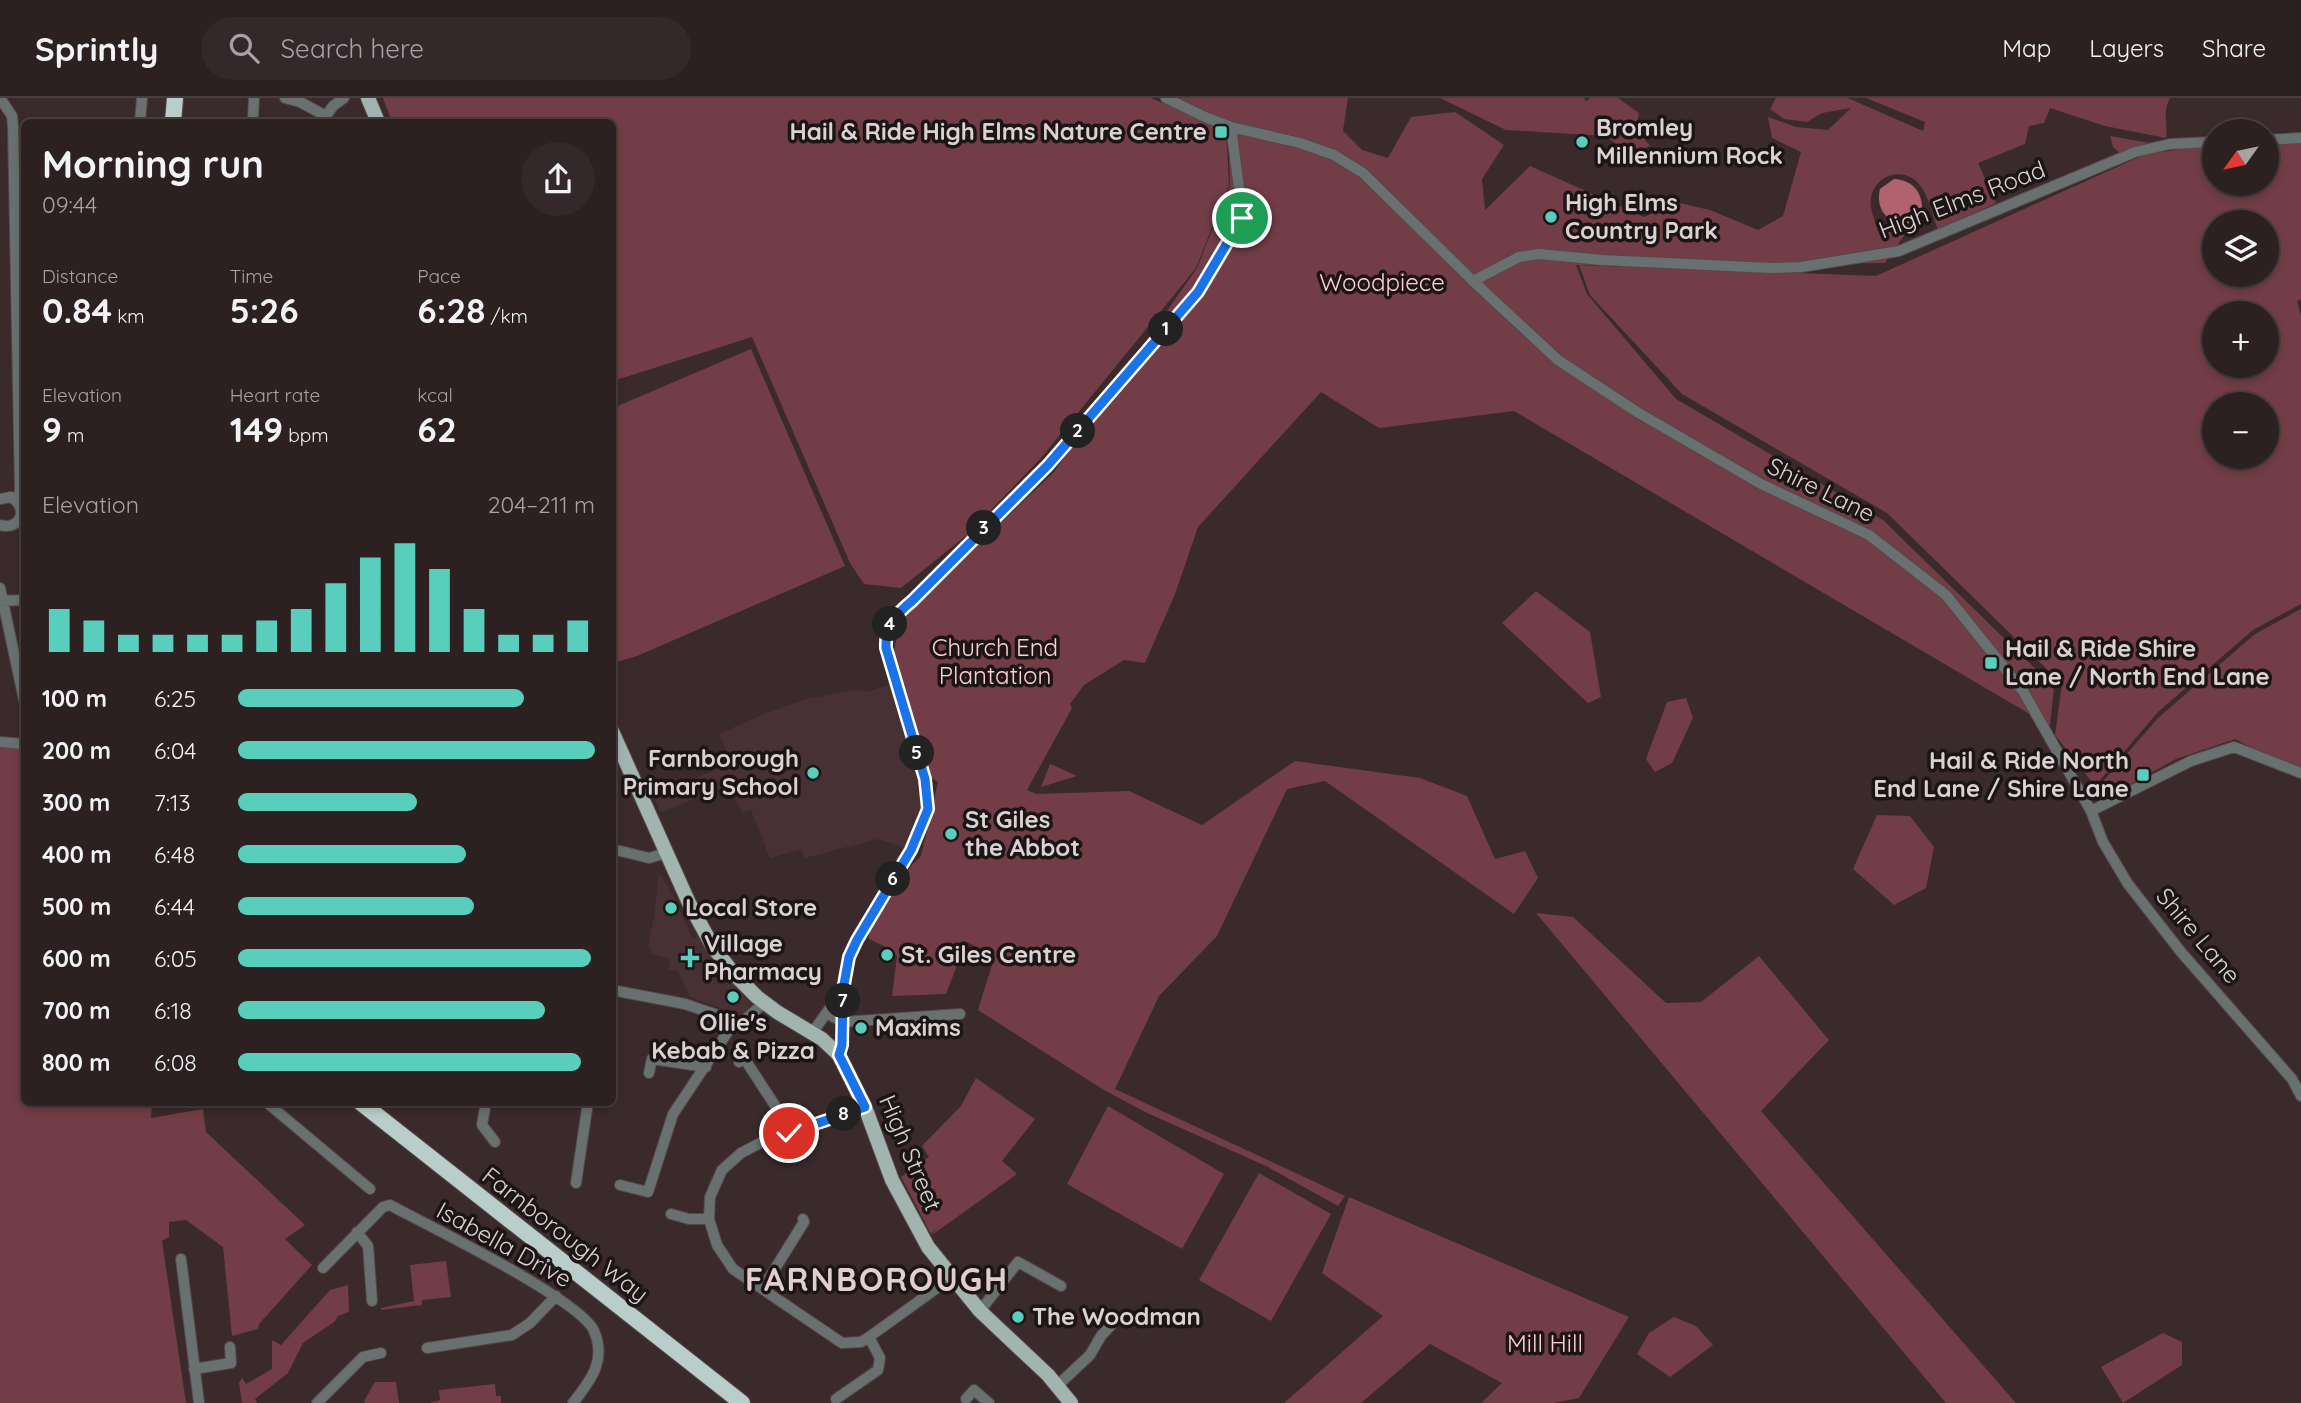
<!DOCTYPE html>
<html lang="en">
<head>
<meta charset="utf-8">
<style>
  body { margin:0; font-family:Quicksand,sans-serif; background:#34282a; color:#f1f3f6; height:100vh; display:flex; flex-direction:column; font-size:26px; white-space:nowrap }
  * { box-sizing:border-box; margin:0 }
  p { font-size:23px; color:#a6a3a5 }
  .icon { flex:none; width:38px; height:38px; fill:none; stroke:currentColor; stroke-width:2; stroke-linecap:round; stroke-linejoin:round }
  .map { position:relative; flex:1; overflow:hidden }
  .drawer { position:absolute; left:21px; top:21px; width:595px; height:987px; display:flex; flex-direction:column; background:#2c2021; border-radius:10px; box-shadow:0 4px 10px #0003,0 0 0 2px #483e3f }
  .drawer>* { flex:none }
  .needle { width:46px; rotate:237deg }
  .buttons { position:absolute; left:2202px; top:21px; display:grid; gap:14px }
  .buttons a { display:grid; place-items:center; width:77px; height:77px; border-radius:50%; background:#2c2021; box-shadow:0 4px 10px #0003,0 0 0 2px #483e3f; font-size:35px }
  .pin { position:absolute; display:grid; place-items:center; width:60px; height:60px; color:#fff; margin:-30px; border:4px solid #fff; border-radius:50%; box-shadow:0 2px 7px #0007 }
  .km { position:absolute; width:35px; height:35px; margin:-18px; border-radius:50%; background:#222; color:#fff; font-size:19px; line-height:35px; text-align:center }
  .round { display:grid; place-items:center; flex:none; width:74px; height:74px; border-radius:37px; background:#34282a }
  .head { display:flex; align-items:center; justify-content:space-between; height:119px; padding:0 21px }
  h1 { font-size:38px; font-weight:700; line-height:52px }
  .metrics { display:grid; grid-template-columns:repeat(3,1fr); gap:10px; height:119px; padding:7px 21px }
  .metrics div { display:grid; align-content:center }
  .metrics b { font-size:35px; font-weight:700 }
  .metrics small { font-size:19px; font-weight:400 }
  .metrics p { font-size:19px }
  .chart { height:196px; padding:14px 21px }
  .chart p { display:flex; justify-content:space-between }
  .chart svg { width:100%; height:126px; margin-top:7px; stroke:#5acebc; stroke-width:6 }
  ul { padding:0 21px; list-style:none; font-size:23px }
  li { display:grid; grid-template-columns:112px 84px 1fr; align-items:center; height:52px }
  li i { height:18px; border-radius:9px; background:#5acebc }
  header { display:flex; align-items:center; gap:42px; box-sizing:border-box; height:98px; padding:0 35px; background:#2c2021; border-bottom:2px solid #483e3f }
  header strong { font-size:33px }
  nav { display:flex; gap:38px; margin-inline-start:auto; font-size:24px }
  .search { width:490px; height:63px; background:#34282a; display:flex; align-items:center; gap:18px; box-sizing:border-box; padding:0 24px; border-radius:38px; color:#a6a3a5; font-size:26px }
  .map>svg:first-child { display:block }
  .built { fill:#483134 }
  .green { fill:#723d46; fill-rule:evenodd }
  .water { fill:#b1626f }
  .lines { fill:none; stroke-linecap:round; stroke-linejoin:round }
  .minor-casing { stroke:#57484a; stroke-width:12 }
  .major-casing { stroke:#57484a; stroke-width:16 }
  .highway-casing { stroke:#57484a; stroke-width:18 }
  .minor { stroke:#697170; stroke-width:10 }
  .major { stroke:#a2b4b0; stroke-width:14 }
  .highway { stroke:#b9ceca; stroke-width:16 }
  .route-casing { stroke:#fff; stroke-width:14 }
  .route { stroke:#1a73e8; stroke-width:9 }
  .poi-dot { fill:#5acebc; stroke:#1c1516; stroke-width:2.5 }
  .labels { text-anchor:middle; stroke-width:7; stroke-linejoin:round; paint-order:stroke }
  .poi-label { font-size:24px; font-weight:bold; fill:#dbd1d2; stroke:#1c1516; text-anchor:start }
  .street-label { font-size:24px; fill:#dbd1d2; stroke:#1c1516 }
  .park-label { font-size:24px; fill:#fccdd3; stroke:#1c1516 }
  .district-label { font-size:32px; font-weight:bold; letter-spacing:2px; fill:#e2cdcf; stroke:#1c1516 }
</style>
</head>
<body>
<header>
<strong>Sprintly</strong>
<div class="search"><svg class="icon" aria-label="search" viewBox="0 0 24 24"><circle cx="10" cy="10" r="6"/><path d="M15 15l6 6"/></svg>Search here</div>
<nav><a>Map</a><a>Layers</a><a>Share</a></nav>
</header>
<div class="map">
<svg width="2301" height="1305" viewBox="0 0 2301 1305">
  <rect width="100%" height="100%" fill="#3a2a2c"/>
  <path class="built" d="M893,585L916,664L923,704L922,718L906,750L878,741L805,760L802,751L770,760L751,712L742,715L729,686L661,715L654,699L731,664L719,636L759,618L806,601L855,592L867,594Z
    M658,777L662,778L672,796L693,841L697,838L751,907L742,918L690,899L678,873L668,872L670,861L651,856L652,851L648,849L655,814Z"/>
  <path class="green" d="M383,0H1151L1226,33L1229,87L1196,170L1041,360L967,437L901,490L864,486L850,465L752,239L613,283L612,24H392Z
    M1177,0H1348L1343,33L1362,52L1388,60L1411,19L1455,14L1504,47L1482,81L1485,112L1530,68L1644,119L1675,104L1710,112L1758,132L1783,118L1801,54L1772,40L1768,19L1796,29L1828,32L1851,10L1822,15L1807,24L1784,21L1770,11L1776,0H1848L1923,33L1925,24L1866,0H2170C2162,14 2168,25 2166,40L2105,28L2050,10L2044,25L2029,28L2025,46L1978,65L1996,105L1938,132C1932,117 1929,98 1919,86C1905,70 1881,75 1873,93C1868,104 1872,116 1876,126L1910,129L1885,165L1576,167L1587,196L1676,301L1883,422L2054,589L2050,628L1514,313L1379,330L1321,294L1198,429L1175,496L1145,565L1124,562L1084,587L1070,606L1072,610L1027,692L1037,696L1129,693L1202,727L1295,663L1420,680L1467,698L1495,761L1525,753L1538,780L1514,816L1325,683L1287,691L1217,838L1159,898L1115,991L1345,1098L1338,1108L1266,1068L1145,1014L1104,992L978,912L995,857L966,844L946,896L892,898L897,858L884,848L869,841V835L885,809L911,768L921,758L938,684L926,676L894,555L897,534L904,519L916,506L1054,374L1197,170L1230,87L1228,31L1207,15Z
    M1440,0H1583L1587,3L1590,0H1618L1639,15L1636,31L1650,48L1630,56L1606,38L1506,32Z
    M2110,38L2150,45L2120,55L2113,49Z
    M2266,44L2301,45V201L2297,203L2301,218V506L2253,532L2158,614L2095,688L2055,637L2062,586L1887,415L1682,296L1590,197L1579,167L1876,178L2146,56L2214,47V86H2266ZM2214,124H2266V177H2214ZM2214,215H2266V268H2214ZM2214,306H2266V359H2214Z
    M751,251L845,468L637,558L613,565V310Z
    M1536,493L1590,534L1601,599L1588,605L1502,525Z
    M2301,511V677L2235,641L2176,661L2118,693L2098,689L2158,620L2255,536Z
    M1686,600L1693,620L1672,665L1655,674L1646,661L1667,604Z
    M3,646L24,651V1004L152,1005L151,1020L203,1011L206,1034L305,1127L285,1141L312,1167L259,1226L258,1231L232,1238L223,1149L186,1122L169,1124V1139L162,1143L186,1305H0V647Z
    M1050,666L1053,667L1077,678L1041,689Z
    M1877,717L1910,718L1934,749L1926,790L1894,807L1853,771Z
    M1536,815L1573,819L1666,905L1701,904L1759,858L1829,942L1761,1013L2016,1305H1946Z
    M976,980L1035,1021L1002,1063L1017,1076L932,1137L938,1129L931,1136L901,1079L929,1059L922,1048L961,1008Z
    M1108,1008L1224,1076L1182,1151L1067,1086Z
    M1259,1075L1331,1116L1271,1223L1199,1182Z
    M1349,1099L1629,1219L1579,1300L1553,1305H1481L1502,1285L1430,1246L1361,1305H1284L1383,1218L1322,1175Z
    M446,1163L451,1199L422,1202V1207L381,1212V1210L414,1203L410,1167Z
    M348,1187L349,1214L338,1218L334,1224L303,1245L288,1275L255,1301L257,1305H242L239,1285L242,1280L246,1286L272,1271V1242L281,1247L330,1192Z
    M1674,1219L1696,1228L1713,1247L1670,1279L1637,1256L1649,1235Z
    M2163,1235L2182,1244V1267L2123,1305L2101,1269Z
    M375,1284H396L399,1305H365L364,1303Z
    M495,1286L496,1298H501V1305H430L440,1302L439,1292Z"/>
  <path class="water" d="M1894,81C1913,82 1923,95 1922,113L1910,125C1888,128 1875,111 1880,91Z"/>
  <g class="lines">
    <g class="minor-casing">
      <path id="minor" d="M0,0L12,18L13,28L20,391L18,403
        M285,0L300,4L326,18L333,8L344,0
        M1166,0L1205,19L1231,29L1300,45L1334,57L1363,75L1473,183L1558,262L1637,314L1761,386L1869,437L1946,497L2023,593L2091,713L2103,744L2128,786L2181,854L2292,981L2301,998
        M253,20L254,0
        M140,24L142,0
        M2266,42L2301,40
        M1473,183L1519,159L1539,156L1602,162L1772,170L1801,169L1899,153L2135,54L2170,46L2214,44
        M0,401L11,399C29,410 21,433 0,427
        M0,490L24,602
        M0,503L24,502
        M0,644L24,646
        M2091,713L2191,663L2234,649L2301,675
        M612,751L649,760L666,755
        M612,892L685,906L741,925L764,905
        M827,915L842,924L960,916
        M812,935L843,892L849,859L857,842L911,752L928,711L924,681L886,550C885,528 895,517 912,503L1048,367L1198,194L1243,120L1231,29
        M839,957L842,947L843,894
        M739,964L744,960L785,1023L789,1035
        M649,975L652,961L706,969
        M266,1004L370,1091
        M486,1004L482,1027L495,1044
        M865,1009L762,1044L741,1055L722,1072L710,1099L709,1121L717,1147L733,1171L842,1245L861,1244L869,1239L951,1180
        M576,1085L588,1004
        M620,1087L648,1094L673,1016L735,923
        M671,1116L689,1121H709
        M357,1134L368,1148L372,1203
        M181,1161L199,1305
        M323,1170L383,1109L390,1107C427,1127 581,1202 594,1233C607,1263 590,1283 573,1305
        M763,1190L804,1124L803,1121
        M980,1213L1018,1164L1061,1188
        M427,1250L512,1237L530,1225L556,1198
        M194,1271L231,1265L230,1249
        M1058,1287L1090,1257L1101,1238L1115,1223
        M836,1301L878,1272L880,1260L869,1239
        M966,1301L974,1292L989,1305
        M317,1305L363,1259L381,1255"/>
    </g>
    <g class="major-casing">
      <path id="major" d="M368,0L378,24
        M612,633L689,805L713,849L734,876L757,899L777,914L822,941L839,957L865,1009L892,1082L928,1149L980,1213L1048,1277L1071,1305"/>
    </g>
    <g class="highway-casing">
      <path id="highway" d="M173,24L175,0
        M360,1004L742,1305"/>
    </g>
    <use href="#minor" class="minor"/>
    <use href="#major" class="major"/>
    <use href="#highway" class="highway"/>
  </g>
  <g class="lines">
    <g class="route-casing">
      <path id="route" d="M789,1035L865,1009L839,957L842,947L843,892L849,859L857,842L911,752L928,711L925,681L886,550C885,528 895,517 912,503L1048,367L1198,194L1242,120"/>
    </g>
    <use href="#route" class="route"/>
  </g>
  <g class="poi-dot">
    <rect x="1214" y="27" width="14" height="14" rx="3.5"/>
    <circle cx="1582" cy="44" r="7"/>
    <circle cx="1551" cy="119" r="7"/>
    <rect x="1984" y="558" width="14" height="14" rx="3.5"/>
    <circle cx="813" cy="675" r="7"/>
    <rect x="2136" y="670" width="14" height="14" rx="3.5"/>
    <circle cx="951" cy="736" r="7"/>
    <circle cx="671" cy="810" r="7"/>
    <circle cx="887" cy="857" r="7"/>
    <path d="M686.5 849.5h7v7h7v7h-7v7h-7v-7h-7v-7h7z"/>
    <circle cx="733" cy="899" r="7"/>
    <circle cx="861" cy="930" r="7"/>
    <circle cx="1018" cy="1219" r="7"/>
  </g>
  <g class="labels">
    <g class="poi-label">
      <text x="1596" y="38">Bromley<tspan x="1596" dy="28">Millennium Rock</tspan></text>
      <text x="1207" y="42" text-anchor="end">Hail &amp; Ride High Elms Nature Centre</text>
      <text x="1565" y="113">High Elms<tspan x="1565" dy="28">Country Park</tspan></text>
      <text x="2005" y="559">Hail &amp; Ride Shire<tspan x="2005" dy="28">Lane / North End Lane</tspan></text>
      <text x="799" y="669" text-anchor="end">Farnborough<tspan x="799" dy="28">Primary School</tspan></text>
      <text x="2129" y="671" text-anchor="end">Hail &amp; Ride North<tspan x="2129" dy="28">End Lane / Shire Lane</tspan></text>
      <text x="965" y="730">St Giles<tspan x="965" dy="28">the Abbot</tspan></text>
      <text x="685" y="818">Local Store</text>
      <text x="704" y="854">Village<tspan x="704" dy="28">Pharmacy</tspan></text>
      <text x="901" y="865">St. Giles Centre</text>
      <text x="733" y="933" text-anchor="middle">Ollie's<tspan x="733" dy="28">Kebab &amp; Pizza</tspan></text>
      <text x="875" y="938">Maxims</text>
      <text x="1032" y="1227">The Woodman</text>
    </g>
    <g class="street-label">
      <text transform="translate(1962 102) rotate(-21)" y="8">High Elms Road</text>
      <text transform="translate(1821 392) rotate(26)" y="8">Shire Lane</text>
      <text transform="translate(2198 838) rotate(50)" y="8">Shire Lane</text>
      <text transform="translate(910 1055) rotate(67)" y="8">High Street</text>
      <text transform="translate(565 1137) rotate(38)" y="8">Farnborough Way</text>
      <text transform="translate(504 1147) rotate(29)" y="8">Isabella Drive</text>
    </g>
    <g class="park-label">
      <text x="1382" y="193">Woodpiece</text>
      <text x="995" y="558">Church End<tspan x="995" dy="28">Plantation</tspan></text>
      <text x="1545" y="1254">Mill Hill</text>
    </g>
    <g class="district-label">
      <text x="877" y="1193">FARNBOROUGH</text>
    </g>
  </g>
</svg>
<div class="buttons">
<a><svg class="needle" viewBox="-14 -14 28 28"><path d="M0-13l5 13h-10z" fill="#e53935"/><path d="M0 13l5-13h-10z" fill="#a6a3a5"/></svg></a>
<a><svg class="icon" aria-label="layers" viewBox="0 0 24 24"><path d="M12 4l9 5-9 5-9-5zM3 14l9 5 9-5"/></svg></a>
<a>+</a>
<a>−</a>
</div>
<div class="pin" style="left:1242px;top:120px;background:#1e9e55"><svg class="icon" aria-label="arrive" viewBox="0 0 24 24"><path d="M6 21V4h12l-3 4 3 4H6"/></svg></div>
<div class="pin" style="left:789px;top:1035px;background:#d93025"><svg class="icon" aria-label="check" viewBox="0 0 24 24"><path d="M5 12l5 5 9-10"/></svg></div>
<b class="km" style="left:1166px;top:231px">1</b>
<b class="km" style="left:1078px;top:333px">2</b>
<b class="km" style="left:984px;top:430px">3</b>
<b class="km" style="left:890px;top:526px">4</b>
<b class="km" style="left:917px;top:655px">5</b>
<b class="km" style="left:893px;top:781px">6</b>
<b class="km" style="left:843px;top:903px">7</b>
<b class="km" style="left:844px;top:1016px">8</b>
<section class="drawer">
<div class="head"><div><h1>Morning run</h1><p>09:44</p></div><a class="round"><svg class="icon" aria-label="share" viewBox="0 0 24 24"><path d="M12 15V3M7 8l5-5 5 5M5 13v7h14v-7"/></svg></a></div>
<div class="metrics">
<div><p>Distance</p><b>0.84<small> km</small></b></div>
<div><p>Time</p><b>5:26</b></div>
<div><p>Pace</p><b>6:28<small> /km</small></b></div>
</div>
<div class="metrics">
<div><p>Elevation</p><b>9<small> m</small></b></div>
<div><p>Heart rate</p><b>149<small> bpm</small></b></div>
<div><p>kcal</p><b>62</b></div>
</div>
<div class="chart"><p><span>Elevation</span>204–211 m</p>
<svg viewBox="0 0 160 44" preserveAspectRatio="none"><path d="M5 44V29M15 44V33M25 44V38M35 44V38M45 44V38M55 44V38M65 44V33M75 44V29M85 44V20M95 44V11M105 44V6M115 44V15M125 44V29M135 44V38M145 44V38M155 44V33"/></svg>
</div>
<ul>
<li><b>100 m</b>6:25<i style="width:80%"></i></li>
<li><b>200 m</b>6:04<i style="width:100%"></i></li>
<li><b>300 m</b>7:13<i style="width:50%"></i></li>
<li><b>400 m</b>6:48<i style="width:64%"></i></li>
<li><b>500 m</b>6:44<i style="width:66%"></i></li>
<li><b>600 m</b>6:05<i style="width:99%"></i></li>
<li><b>700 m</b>6:18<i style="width:86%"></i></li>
<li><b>800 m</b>6:08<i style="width:96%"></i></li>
</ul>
</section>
</div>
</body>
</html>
